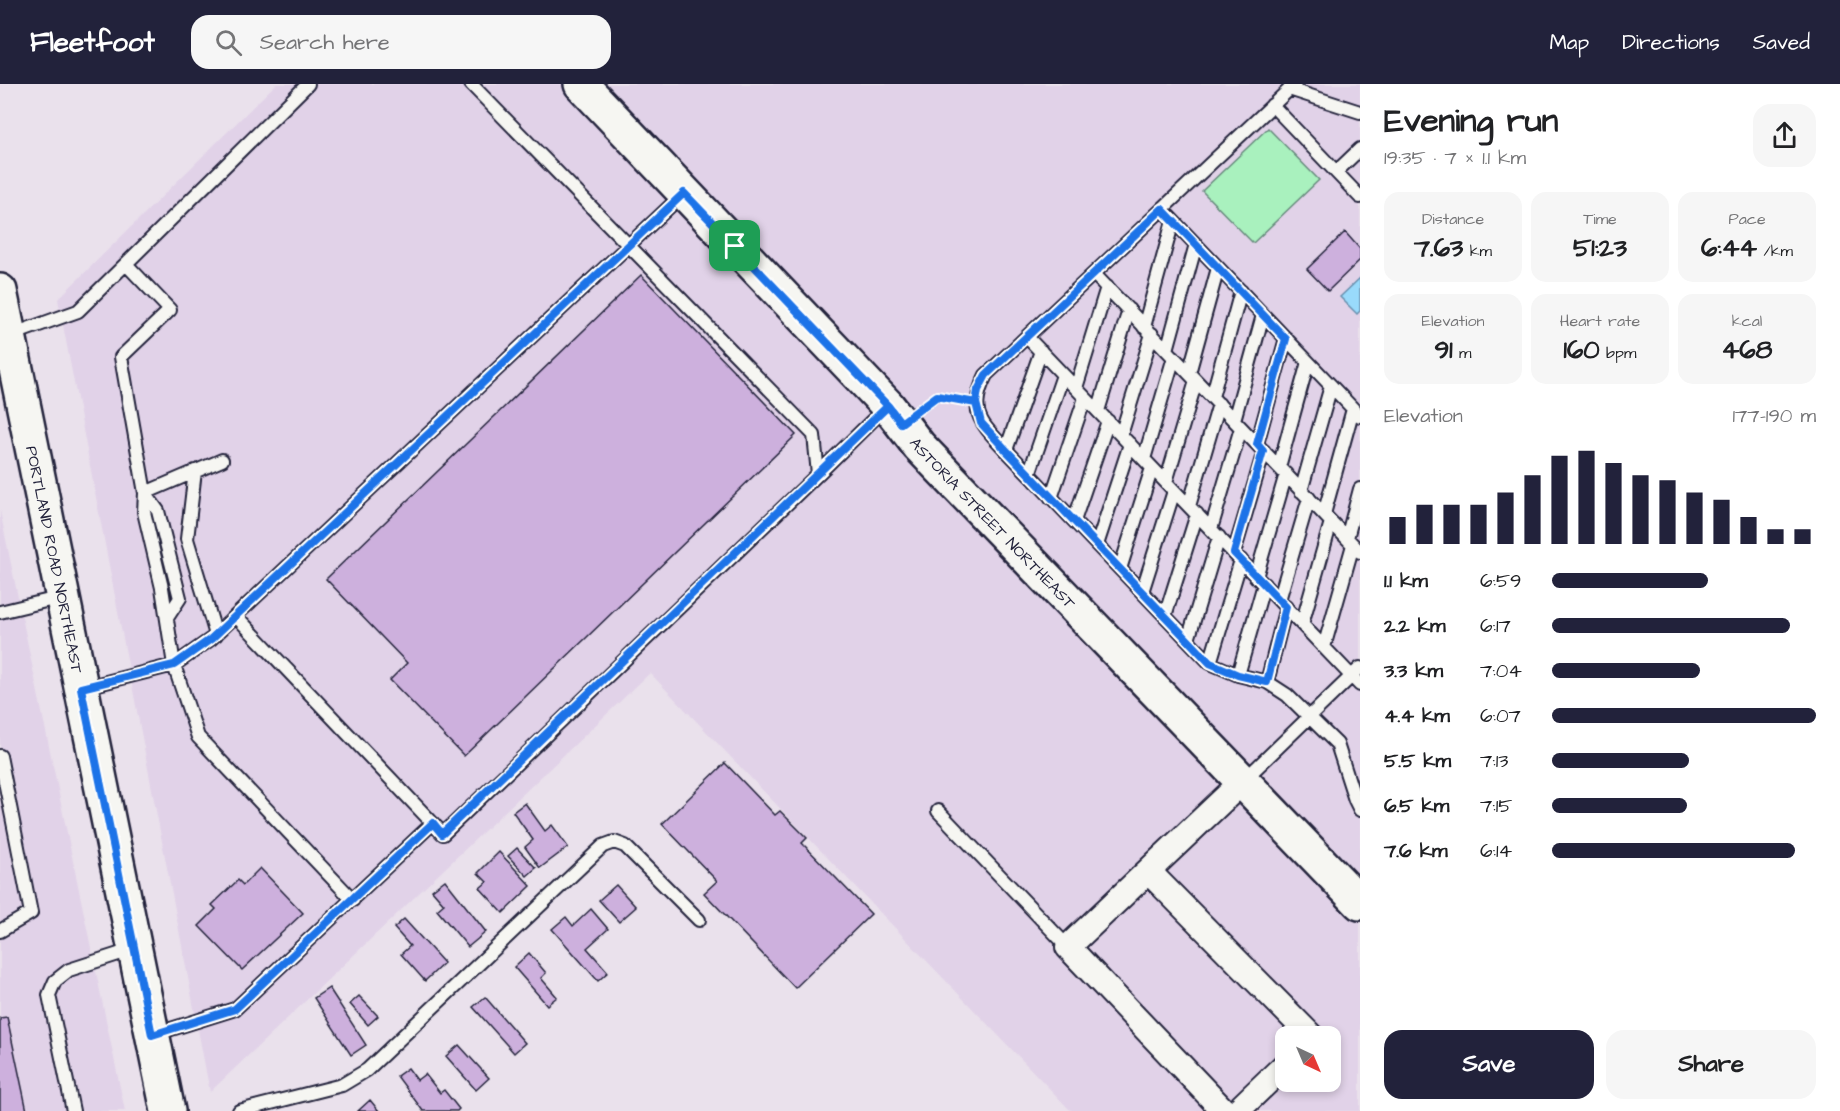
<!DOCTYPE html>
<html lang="en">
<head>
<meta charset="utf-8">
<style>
  body { margin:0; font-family:"Architects Daughter",sans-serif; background:#f6f6f6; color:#202124; height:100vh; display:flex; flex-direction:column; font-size:22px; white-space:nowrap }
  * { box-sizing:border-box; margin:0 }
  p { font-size:20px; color:#757577 }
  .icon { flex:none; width:33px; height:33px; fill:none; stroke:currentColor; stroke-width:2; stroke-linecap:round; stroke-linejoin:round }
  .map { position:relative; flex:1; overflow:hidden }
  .drawer { display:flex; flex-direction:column; background:#fff; width:480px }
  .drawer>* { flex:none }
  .needle { width:39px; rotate:136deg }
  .buttons { position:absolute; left:1275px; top:942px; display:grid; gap:12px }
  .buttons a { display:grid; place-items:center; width:66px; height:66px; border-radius:12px; background:#fff; box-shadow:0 3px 9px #0003; font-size:30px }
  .pin { position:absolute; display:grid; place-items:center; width:51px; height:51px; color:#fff; margin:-26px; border-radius:12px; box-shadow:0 3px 9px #0006 }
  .round { display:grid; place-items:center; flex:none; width:63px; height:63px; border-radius:18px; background:#f6f6f6 }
  .head { display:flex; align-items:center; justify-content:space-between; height:102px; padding:0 24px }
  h1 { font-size:33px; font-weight:800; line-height:45px }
  .figures { display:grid; grid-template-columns:repeat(3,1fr); gap:9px; height:102px; padding:6px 24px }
  .figures div { display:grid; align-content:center; border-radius:15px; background:#f6f6f6; text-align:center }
  .figures b { font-size:26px; font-weight:800 }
  .figures small { font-size:16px; font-weight:400 }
  .figures p { font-size:16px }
  .chart { height:168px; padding:12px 24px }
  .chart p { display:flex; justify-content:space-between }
  .chart svg { width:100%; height:108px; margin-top:6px; stroke:#22223b; stroke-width:6 }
  .cta { display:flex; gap:12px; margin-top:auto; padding:12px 24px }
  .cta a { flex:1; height:69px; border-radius:18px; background:#22223b; color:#fff; font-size:24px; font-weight:800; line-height:69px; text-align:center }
  .cta a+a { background:#f6f6f6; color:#202124 }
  ul { padding:0 24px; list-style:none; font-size:20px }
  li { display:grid; grid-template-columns:96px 72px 1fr; align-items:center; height:45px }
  li i { height:15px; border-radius:8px; background:#22223b }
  header { display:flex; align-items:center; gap:36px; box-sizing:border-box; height:84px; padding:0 30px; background:#22223b; color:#fff }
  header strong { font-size:28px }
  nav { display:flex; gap:33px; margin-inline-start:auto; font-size:21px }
  .search { width:420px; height:54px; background:#f6f6f6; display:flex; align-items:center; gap:15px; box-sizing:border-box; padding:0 21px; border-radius:18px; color:#757577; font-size:22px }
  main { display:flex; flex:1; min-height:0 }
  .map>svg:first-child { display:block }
  .built { fill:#e1d2e8; fill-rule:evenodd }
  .green { fill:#a9f1be; stroke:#668a7c; stroke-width:1.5 }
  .water { fill:#99dafb; stroke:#6990ae; stroke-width:1.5 }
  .building { fill:#cdb0dd; stroke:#22223b; stroke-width:1.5 }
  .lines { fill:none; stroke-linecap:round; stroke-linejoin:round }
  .lane-casing { stroke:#22223b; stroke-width:16 }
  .street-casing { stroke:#22223b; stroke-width:28 }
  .secondary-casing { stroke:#22223b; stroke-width:38 }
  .primary-casing { stroke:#22223b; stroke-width:38 }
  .path { stroke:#22223b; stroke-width:4; stroke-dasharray:6 4.5; stroke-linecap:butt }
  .lane { stroke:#f6f6f2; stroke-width:12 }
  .street { stroke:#f6f6f2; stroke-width:24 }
  .secondary { stroke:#f6f6f2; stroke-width:33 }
  .primary { stroke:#f6f6f2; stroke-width:33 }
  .route-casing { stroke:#fff; stroke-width:12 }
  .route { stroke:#1a73e8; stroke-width:8 }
  .labels { text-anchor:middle; stroke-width:6; stroke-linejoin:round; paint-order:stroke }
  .street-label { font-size:16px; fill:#22223b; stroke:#f6f6f2 }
</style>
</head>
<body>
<header>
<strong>Fleetfoot</strong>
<div class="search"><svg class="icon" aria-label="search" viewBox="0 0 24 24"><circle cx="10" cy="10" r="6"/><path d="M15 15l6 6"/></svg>Search here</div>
<nav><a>Map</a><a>Directions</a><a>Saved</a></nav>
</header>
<main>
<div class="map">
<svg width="1360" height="1027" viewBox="0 0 1360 1027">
  <rect width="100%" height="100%" fill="#eae1ec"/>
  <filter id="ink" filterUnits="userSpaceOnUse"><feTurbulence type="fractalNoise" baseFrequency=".0167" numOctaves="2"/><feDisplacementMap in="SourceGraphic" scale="12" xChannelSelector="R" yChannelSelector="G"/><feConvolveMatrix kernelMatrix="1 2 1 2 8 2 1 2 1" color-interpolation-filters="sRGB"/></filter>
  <g filter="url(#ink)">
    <path class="built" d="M276,0H1360V1027H1071L650,589L210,1008L58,215ZM1286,952H1330V998H1286Z
      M0,427L125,1027H0Z"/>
    <path class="green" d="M1268,44L1319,96L1253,159L1202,107Z"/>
    <path class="water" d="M1360,194V227L1357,230L1340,213Z"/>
    <path class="building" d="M1345,148L1360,165V176L1328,207L1307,185Z
      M641,191L796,351L464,672L390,596L407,579L326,495Z
      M725,679L775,731L780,727L807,754L802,759L871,830L795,904L704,809L717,797L662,740Z
      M525,719L545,747L552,741L568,763L540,784L525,763L533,756L513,728Z
      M517,764L536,784L527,792L508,772Z
      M499,768L531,802L503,829L480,804L487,798L478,789Z
      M260,784L303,829L242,886L199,842L216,825L212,821L238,796L243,801Z
      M445,796L486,848L468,863L437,826L444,820L432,806Z
      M616,801L636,823L619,838L599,816Z
      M591,825L608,845L587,864L608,888L598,897L552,845L566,833L573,842Z
      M404,835L444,879L425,897L401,870L410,862L394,844Z
      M529,869L546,889L541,894L557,913L547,921L514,883Z
      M329,904L366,961L351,971L314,914Z
      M359,912L378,932L368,941L350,920Z
      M485,913L525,959L514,969L473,923Z
      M7,933L27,1027H0V934Z
      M459,961L489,994L476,1006L446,972Z
      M408,984L417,996L425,990L440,1009L444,1006L459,1025L457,1027H423L397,992Z
      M370,1016L379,1027H358Z"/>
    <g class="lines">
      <g class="lane-casing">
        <path id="lane" d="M1295,0L986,291C967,328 981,339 1006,366L1210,579L1238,591L1267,598L1287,611L1337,660L1355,716L1360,726
          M1289,5L1360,28
          M1272,21L1360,113
          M1336,88L1360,65
          M1162,125L1360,332
          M126,180L170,226L121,273L145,409L144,428L162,504L174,581L198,653L353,816
          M1094,190L1360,468
          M1144,243L1173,137
          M11,251L78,227L308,0
          M1027,253L1360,601
          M1167,266L1196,160
          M1189,289L1218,184
          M1076,304L1107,203
          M1212,313L1241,207
          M1098,327L1129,226
          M1234,336L1263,231
          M1121,351L1152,250
          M1257,360L1286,254
          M1006,366L1041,267
          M1144,375L1174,273
          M1279,383L1308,278
          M195,387L187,455L216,551
          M818,390L887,322
          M1029,390L1063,291
          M1166,398L1196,297
          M1301,407L1331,302
          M1051,414L1085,314
          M1189,422L1219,320
          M1324,430L1353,325
          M1074,437L1108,337
          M1211,445L1241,344
          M1347,454L1360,405
          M1097,461L1130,360
          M1234,469L1264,367
          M1120,485L1152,384
          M1256,493L1286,390
          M1142,508L1174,407
          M1279,516L1309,414
          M0,528L62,513
          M236,532L443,750L818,390L814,351L471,0
          M1165,532L1197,430
          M167,534L180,514L158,427L145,409L222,376
          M1302,540L1331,438
          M1188,556L1219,453
          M1324,563L1353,461
          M1210,579L1241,476
          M1238,591L1264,500
          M1267,598L1286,523
          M82,604L174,581L211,555L683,110
          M0,672L31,829L0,847
          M1244,696L1360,584
          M938,727L1068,863
          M155,950L235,925L433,739
          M73,1027L49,911L55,897L69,886L134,865
          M239,1027L342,1001L367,986L603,762L614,758L625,762L699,836"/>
      </g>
      <g class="street-casing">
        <path id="street" d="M1149,788L1311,952
          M1224,1027L1068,863L1243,697
          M1237,1027L1286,980"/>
      </g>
      <g class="secondary-casing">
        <g id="secondary">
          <path id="s1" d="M581,0L888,322L919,362L1360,819"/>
        </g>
      </g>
      <g class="primary-casing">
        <g id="primary">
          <path id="s2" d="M0,207L168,1027"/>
        </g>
      </g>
      <path class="path" d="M924,322L937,312L961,316"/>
      <use href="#lane" class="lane"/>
      <use href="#street" class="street"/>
      <use href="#secondary" class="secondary"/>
      <use href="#primary" class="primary"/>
    </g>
  </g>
  <g class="lines" filter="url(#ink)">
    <g class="route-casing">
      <path id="route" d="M735,162L684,109L211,555L174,581L81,604L152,951L235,925L433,739L442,750L888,322L901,339L937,312L976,319L981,339L1006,366L1210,579L1238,591L1267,598L1286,523L1234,469L1263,367L1257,360L1286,255L1162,125L986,291L978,306L976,319L937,312L901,339L888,322L735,162"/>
    </g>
    <use href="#route" class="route"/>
  </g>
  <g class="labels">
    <g class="street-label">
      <text dy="6" stroke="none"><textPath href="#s1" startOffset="602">ASTORIA STREET NORTHEAST</textPath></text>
      <text dy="6" stroke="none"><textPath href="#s2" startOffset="274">PORTLAND ROAD NORTHEAST</textPath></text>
    </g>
  </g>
</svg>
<div class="buttons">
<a><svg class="needle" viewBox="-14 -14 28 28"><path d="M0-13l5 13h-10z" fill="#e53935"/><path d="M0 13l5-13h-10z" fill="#757577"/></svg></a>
</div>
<div class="pin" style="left:735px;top:162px;background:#1e9e55"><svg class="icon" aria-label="arrive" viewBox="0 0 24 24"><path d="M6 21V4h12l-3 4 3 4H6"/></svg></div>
</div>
<section class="drawer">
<div class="head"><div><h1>Evening run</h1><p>19:35 · 7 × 1.1 km</p></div><a class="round"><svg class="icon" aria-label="share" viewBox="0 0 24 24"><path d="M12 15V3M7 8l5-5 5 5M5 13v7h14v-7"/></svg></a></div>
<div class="figures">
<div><p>Distance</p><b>7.63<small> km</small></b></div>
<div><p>Time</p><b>51:23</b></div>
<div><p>Pace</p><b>6:44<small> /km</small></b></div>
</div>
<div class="figures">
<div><p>Elevation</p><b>91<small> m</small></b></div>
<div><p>Heart rate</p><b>160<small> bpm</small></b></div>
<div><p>kcal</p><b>468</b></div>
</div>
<div class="chart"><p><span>Elevation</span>177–190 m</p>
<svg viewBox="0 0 160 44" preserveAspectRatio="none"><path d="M5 44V33M15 44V28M25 44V28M35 44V28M45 44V23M55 44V16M65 44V8M75 44V6M85 44V11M95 44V16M105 44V18M115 44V23M125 44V26M135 44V33M145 44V38M155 44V38"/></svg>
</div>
<ul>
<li><b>1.1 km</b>6:59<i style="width:59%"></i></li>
<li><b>2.2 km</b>6:17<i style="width:90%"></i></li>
<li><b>3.3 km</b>7:04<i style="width:56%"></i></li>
<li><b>4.4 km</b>6:07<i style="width:100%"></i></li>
<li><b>5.5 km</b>7:13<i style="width:52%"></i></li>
<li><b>6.5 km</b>7:15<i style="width:51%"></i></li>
<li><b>7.6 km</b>6:14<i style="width:92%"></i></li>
</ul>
<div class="cta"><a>Save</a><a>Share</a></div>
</section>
</main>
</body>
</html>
